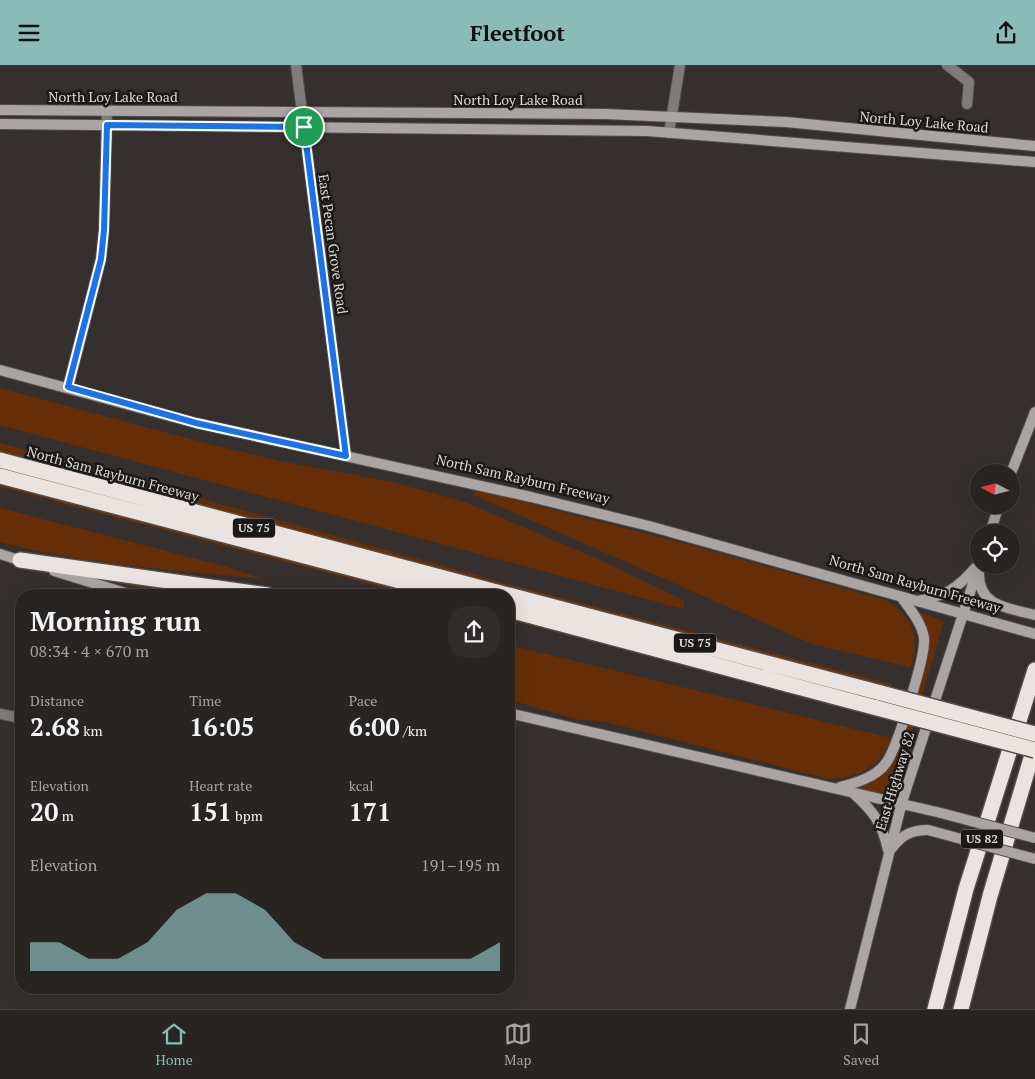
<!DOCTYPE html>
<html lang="en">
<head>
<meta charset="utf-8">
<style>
  body { margin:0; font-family:"PT Serif",serif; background:#302c2a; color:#f1f3f6; height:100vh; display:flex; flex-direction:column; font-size:19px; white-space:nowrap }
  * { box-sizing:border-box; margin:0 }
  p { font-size:16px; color:#a5a4a5 }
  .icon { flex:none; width:28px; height:28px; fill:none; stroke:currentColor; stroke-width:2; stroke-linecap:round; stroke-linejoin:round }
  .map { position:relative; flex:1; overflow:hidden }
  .details { position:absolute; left:15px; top:524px; width:500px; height:405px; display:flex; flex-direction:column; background:#282422; border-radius:20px; box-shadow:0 5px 20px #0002,0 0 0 1px #444140 }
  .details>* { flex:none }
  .needle { width:32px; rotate:277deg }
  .controls { position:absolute; left:970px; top:399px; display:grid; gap:10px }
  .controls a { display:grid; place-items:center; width:50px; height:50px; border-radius:50%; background:#282422; box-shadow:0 5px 20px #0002,0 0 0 1px #444140; font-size:25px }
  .pin { position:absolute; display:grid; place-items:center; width:42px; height:42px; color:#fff; margin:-21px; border:2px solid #fff; border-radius:50%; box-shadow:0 1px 5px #0007 }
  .round { display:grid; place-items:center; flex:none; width:52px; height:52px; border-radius:20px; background:#302c2a }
  .summary { display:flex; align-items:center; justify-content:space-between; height:85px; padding:0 15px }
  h1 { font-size:28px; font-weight:600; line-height:38px }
  .figures { display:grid; grid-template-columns:repeat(3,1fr); gap:8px; height:85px; padding:5px 15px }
  .figures div { display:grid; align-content:center }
  .figures b { font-size:25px; font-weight:600 }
  .figures small { font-size:14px; font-weight:400 }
  .figures p { font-size:14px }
  .chart { height:140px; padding:10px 15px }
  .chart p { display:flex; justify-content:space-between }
  .chart svg { width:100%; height:90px; margin-top:5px; fill:#8bbbb9; opacity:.7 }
  header { display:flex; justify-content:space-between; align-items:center; height:65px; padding:0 15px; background:#8bbbb9; color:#111; font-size:22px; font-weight:600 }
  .dock { display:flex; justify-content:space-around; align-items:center; height:70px; border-top:1px solid #444140; background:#282422; font-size:14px; color:#a5a4a5 }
  .dock a { display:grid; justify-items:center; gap:2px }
  .dock .selected { color:#8bbbb9 }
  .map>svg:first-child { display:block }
  .green { fill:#652e07 }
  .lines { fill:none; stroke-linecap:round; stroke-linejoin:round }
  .minor-casing { stroke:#534e4b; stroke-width:12 }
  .tertiary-casing { stroke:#534e4b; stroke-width:12 }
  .secondary-casing { stroke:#534e4b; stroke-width:12 }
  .motorway-casing { stroke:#534e4b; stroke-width:18 }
  .minor { stroke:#7e7b7a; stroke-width:10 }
  .tertiary { stroke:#7e7b7a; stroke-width:10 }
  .secondary { stroke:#aaa5a3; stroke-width:10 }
  .motorway { stroke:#eae3df; stroke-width:15 }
  .secondary-bridge-casing { stroke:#534e4b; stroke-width:12; stroke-linecap:butt }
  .motorway-bridge-casing { stroke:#534e4b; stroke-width:18; stroke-linecap:butt }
  .secondary-bridge { stroke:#aaa5a3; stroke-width:10 }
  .motorway-bridge { stroke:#eae3df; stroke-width:15 }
  .route-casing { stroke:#fff; stroke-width:10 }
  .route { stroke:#1a73e8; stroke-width:6 }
  .labels { text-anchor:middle; stroke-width:5; stroke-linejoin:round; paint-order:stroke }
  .shield { fill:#1b1917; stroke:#a19e9c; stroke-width:1 }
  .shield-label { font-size:12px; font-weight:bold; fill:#dbd7d5 }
  .street-label { font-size:14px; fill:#dbd7d5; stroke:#1b1917 }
</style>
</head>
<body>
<header><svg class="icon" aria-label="menu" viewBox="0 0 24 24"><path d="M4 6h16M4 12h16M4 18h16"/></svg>Fleetfoot<svg class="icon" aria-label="share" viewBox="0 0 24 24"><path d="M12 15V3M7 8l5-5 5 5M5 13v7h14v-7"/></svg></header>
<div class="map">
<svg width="1035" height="944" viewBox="0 0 1035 944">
  <rect width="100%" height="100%" fill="#35302d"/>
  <path class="green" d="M0,323L209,379L280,396L392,417L465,437L607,498L685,536L683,544L0,360Z
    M0,378L509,519L892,619L883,650L509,555V530H411L0,422Z
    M475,426L520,436L705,484L885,535C912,550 922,573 910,602L812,579L474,430Z
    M0,443L224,501L264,514C176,505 86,500 0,477Z
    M100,511L261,525L296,530H158Z
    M918,547L944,556L892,733L857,723L870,717L884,703L920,603Z
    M509,580L891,673C882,702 857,713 829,714L602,656L580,655L509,635Z"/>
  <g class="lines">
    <g class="minor-casing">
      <path id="minor" d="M296,0L346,391
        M947,0L969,17L967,39
        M68,322L101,194L104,165L107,45
        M0,649L21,653"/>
    </g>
    <g class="tertiary-casing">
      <path id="tertiary" d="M669,68L680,0"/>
    </g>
    <g class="secondary-casing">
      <path id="secondary" d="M0,45L605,49L786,57L1035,81
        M0,59L647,66L1035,97
        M0,305L196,358L531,432L649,461L1035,569
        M1011,408L1035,347
        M990,468L999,440
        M0,489L25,497
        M54,506L132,530
        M979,508C978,542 1009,543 1035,550
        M918,536C947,530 957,524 976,502
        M509,648L941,748
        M840,722C856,718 876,712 886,698C897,683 926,591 924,573C922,559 911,545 902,533
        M852,727C873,746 882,757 888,785
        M892,783C902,770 911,765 928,765
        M850,944L902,737L979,500"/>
    </g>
    <g class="motorway-casing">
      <path id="motorway" d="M0,395L508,530
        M0,411L453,530
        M20,495L268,530
        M509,530L881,628
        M509,545L877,643
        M935,944L966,824L1035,605
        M961,944L990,831L1035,680"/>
    </g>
    <use href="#minor" class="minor"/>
    <use href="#tertiary" class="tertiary"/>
    <use href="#secondary" class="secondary"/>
    <use href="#motorway" class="motorway"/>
    <g class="secondary-bridge-casing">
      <path id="secondary-bridge" d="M941,748L1035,773
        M928,765L1035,794"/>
    </g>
    <g class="motorway-bridge-casing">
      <path id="motorway-bridge" d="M881,628L1035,669
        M877,643L1035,685"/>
    </g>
    <use href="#secondary-bridge" class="secondary-bridge"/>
    <use href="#motorway-bridge" class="motorway-bridge"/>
  </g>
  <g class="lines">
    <g class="route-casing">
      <path id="route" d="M107,60L304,62L346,391L196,358L68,322L101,194L104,165Z"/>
    </g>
    <use href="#route" class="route"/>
  </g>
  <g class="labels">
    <g class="shield">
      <rect x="233" y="453.5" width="42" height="19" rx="4"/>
      <rect x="674" y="568.5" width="42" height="19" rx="4"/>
      <rect x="961" y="764.5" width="42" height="19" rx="4"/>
    </g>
    <g class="shield-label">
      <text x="254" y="467">US 75</text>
      <text x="695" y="582">US 75</text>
      <text x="982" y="778">US 82</text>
    </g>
    <g class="street-label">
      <text x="113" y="37">North Loy Lake Road</text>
      <text x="518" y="40">North Loy Lake Road</text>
      <text transform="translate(924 57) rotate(5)" y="5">North Loy Lake Road</text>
      <text transform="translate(333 179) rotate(82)" y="5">East Pecan Grove Road</text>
      <text transform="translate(113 409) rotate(15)" y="5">North Sam Rayburn Freeway</text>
      <text transform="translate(523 414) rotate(13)" y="5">North Sam Rayburn Freeway</text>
      <text transform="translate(915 519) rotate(16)" y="5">North Sam Rayburn Freeway</text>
      <text transform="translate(895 716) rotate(-73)" y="5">East Highway 82</text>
    </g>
  </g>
</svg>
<div class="controls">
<a><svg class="needle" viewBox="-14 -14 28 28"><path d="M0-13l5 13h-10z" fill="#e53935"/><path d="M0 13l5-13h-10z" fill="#a5a4a5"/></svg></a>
<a><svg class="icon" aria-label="locate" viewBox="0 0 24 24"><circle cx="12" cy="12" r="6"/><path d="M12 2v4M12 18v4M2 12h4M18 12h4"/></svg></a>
</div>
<div class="pin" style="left:304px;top:62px;background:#1e9e55"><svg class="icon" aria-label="arrive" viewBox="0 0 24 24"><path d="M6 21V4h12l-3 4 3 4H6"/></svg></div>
<section class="details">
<div class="summary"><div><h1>Morning run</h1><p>08:34 · 4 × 670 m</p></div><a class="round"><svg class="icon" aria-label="share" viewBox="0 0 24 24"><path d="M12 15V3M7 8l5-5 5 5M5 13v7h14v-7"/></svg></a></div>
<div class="figures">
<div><p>Distance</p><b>2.68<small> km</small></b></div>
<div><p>Time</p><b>16:05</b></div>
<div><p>Pace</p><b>6:00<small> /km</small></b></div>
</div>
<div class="figures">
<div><p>Elevation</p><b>20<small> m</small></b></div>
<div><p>Heart rate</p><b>151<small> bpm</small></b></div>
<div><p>kcal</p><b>171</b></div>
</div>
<div class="chart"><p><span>Elevation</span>191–195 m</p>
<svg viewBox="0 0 160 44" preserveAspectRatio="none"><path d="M0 44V30L10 30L20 38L30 38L40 30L50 14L60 6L70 6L80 14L90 30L100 38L110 38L120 38L130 38L140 38L150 38L160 30V44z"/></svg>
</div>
</section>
</div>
<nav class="dock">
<a class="selected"><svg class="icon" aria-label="home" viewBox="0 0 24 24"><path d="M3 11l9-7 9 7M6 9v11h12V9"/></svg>Home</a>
<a><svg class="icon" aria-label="map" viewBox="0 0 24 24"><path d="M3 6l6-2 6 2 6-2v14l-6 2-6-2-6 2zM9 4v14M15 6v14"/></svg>Map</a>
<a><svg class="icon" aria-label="saved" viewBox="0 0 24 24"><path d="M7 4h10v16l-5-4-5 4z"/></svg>Saved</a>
</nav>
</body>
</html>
